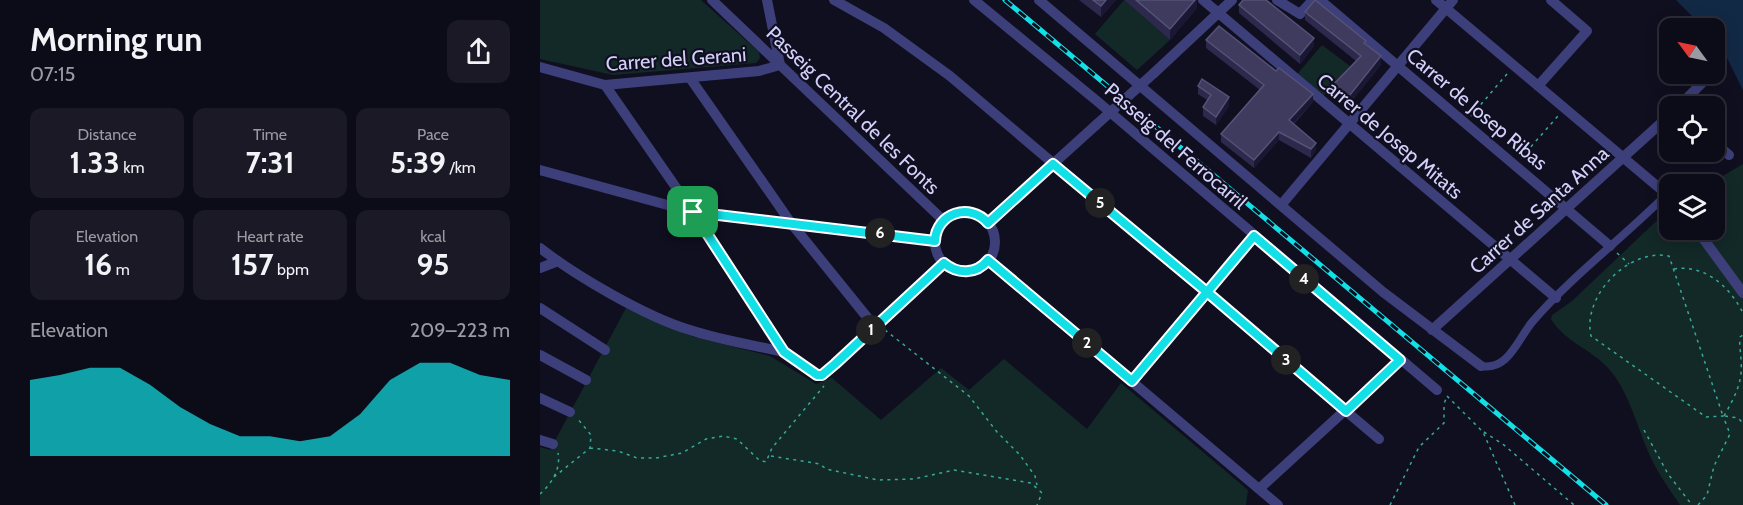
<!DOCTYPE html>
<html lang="en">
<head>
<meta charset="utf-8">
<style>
  body { margin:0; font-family:Cabin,sans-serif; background:#1a1925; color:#f1f3f6; height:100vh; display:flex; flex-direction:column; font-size:22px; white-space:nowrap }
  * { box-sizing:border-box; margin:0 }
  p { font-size:20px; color:#9a9ba2 }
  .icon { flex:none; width:33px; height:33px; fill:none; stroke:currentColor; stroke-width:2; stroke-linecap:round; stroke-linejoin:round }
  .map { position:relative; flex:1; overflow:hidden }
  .details { display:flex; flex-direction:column; background:#0c0b18; width:540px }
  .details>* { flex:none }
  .needle { width:39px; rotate:303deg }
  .tools { position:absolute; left:1119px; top:18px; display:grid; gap:12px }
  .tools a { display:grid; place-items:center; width:66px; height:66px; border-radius:12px; background:#0c0b18; box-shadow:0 3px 15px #0003,0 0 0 2px #2c2b37; font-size:30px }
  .pin { position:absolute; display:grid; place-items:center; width:51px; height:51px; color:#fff; margin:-26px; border-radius:12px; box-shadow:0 3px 9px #0006 }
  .km { position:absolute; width:30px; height:30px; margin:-15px; border-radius:50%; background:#222; color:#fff; font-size:16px; line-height:30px; text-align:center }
  .round { display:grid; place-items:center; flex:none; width:63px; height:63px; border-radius:12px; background:#1a1925 }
  .overview { display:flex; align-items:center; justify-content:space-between; height:102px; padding:0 30px }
  h1 { font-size:33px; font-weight:700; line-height:45px }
  .figures { display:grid; grid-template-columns:repeat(3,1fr); gap:9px; height:102px; padding:6px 30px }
  .figures div { display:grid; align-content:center; border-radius:12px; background:#1a1925; text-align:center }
  .figures b { font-size:30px; font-weight:700 }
  .figures small { font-size:16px; font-weight:400 }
  .figures p { font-size:16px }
  .chart { height:168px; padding:12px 30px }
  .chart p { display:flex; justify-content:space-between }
  .chart svg { width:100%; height:108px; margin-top:6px; fill:#12dfe6; opacity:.7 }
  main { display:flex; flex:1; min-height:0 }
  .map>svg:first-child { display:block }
  .green { fill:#122927 }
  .water { fill:#122945 }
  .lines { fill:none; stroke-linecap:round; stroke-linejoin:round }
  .path { stroke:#37a99a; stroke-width:1.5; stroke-dasharray:3 4.5; stroke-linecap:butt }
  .pedestrian { stroke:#3d3f7b; stroke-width:8 }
  .minor { stroke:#3d3f7b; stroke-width:10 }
  .rail-casing { stroke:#12dfe6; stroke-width:5 }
  .rail { stroke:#100f20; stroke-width:3; stroke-dasharray:9; stroke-linecap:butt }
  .minor-bridge { stroke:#3d3f7b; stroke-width:10 }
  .wall { fill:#2d294c }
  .shaded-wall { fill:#1a1733 }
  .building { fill:#3f3b5f; stroke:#565277; stroke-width:1.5 }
  .route-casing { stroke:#fff; stroke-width:12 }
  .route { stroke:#12dfe6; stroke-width:8 }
  .labels { text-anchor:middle; stroke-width:4.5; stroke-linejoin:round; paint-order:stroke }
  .street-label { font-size:20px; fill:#d3d1fb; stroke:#100f20 }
</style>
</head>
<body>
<main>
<section class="details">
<div class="overview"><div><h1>Morning run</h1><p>07:15</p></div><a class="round"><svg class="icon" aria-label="share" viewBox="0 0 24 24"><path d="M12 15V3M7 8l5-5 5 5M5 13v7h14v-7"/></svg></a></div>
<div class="figures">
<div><p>Distance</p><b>1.33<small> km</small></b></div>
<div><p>Time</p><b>7:31</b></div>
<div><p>Pace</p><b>5:39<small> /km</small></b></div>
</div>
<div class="figures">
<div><p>Elevation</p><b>16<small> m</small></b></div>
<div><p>Heart rate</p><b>157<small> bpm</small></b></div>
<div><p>kcal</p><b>95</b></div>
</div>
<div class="chart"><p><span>Elevation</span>209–223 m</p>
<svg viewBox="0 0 160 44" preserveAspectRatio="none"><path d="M0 44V13L10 11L20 8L30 8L40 15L50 24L60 31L70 36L80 36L90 38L100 36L110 27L120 13L130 6L140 6L150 11L160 13V44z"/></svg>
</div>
</section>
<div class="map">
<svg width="1203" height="505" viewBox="0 0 1203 505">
  <rect width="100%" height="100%" fill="#100f20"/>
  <path class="green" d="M0,0H161L219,52L220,58L216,63L73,75L0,59Z
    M584,0L630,40L597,70L555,34Z
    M782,45L810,66L780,100L754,78Z
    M1203,164V505H1140C1130,490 1119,475 1111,458C1098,430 1091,398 1073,374C1057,351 1025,343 1011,319L1012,315L1032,301L1129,209L1130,230H1174V184H1169Z
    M86,308L151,336L230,356L276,384L292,378L341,420L401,368L429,390L464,359L547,429L581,383L708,490L706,505H0V447L10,450Z"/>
  <path class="water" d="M1136,0H1203V90L1184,52L1175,41L1174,28H1164Z"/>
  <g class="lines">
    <path class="path" d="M931,116L967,74
      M981,158L1018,116
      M1077,253L1089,264
      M1134,269C1165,264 1190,287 1203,313
      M345,330L429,396L457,432L480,455L495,476L497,485
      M907,396L943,432L975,505
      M1184,416C1194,398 1203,383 1201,361C1201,353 1199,346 1200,337L1203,335
      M1185,416L1198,418L1203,423
      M1104,430L1128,474L1152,505
      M944,432L964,445L1034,505
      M50,448L78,451L97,458H116L142,453L166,439L183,436L197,439L219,460L226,462L232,448L284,386
      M231,456L280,464L286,469L338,480L374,479L414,470L491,483L502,493L497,505
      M14,477L50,448L51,435L37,418
      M0,494C12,483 21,469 18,453
      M850,505L879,447L904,423V404L907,396
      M1158,505L1167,495L1174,466L1190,434L1183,416L1166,417L1051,336C1042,296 1088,248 1129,256L1183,416"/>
    <path class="pedestrian" d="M941,366C969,371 978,338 993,321C1033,275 1083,238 1127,194"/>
    <path class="minor" d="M172,0L403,220
      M294,0L344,28L410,76L839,439
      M434,0L557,101L897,390
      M499,0L843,292L941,366
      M663,0L1016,298
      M737,0L760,14L773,0
      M780,0L1070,246
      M896,0L1130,197
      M0,67L65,85L219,71L240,65L227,0
      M614,73L692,0
      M150,78L251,223L335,327
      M65,85L153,212L244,352L277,375H282L295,364L404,263
      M998,86L1047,31L1011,0
      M1139,106L1170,75
      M1174,142L1189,155
      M0,170L153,212L395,241
      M742,204L913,0
      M395 242a30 30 0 1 1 60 0a30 30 0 1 1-60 0Z
      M448,223L556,125
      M1157,230L1203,293
      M0,248C36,276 106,317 150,330C180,340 213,345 244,352
      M448,260L738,505
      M0,268L18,261
      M0,308L65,350
      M892,330L1130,115
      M0,355L46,380
      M592,381L714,236
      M0,398L30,412
      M0,440L13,444
      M719,489L860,360"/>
    <g class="rail-casing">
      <path id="rail" d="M465,0L1066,505"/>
    </g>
    <use href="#rail" class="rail"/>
    <path class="minor-bridge" d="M556,125L614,73"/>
  </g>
  <path class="wall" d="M539,0H576L561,17Z
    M584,0H657V8L630,40Z
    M699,5L774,46L760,64L699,13Z
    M765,12L826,44L841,65L806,108L791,95V87L816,61L765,20Z
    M666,40L773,102L754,124L776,151L771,158L739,140L714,168L681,142V134L720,90L666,48Z
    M658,86L689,106L676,125L663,116V107L667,100L658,94Z"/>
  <path class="shaded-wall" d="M566,0H576L561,17V6Z
    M655,0H657V8L630,40V29Z
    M774,38V46L760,64V55Z
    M841,56V65L806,108V100Z
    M773,94V102L749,128V120Z
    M689,97V106L676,125V117Z
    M739,132V140L714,168V160Z
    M776,143V151L771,158V149Z"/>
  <path class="building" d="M553,0H566L561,6Z
    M596,0H655L630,29Z
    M703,0H726L774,38L760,55L699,5Z
    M775,0L826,41L824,43L841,56L806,100L791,87L821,56L765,12Z
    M679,26L736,71L739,68L773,94L749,120L776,143L771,149L739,132L714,160L681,134L724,85L666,40Z
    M662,79L689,97L676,117L663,107L671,95L658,86Z"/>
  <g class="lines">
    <g class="route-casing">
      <path id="route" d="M153,212L244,352L277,375H282L295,364L404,263C417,274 436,275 448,260L592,381L667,292L806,411L860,360L714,236L667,292L513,164L448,223C430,202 396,213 395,241L153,212"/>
    </g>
    <use href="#route" class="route"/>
  </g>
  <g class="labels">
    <g class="street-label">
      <text transform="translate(136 59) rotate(-4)" y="7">Carrer del Gerani</text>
      <text transform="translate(937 109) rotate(40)" y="7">Carrer de Josep Ribas</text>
      <text transform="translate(313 110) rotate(44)" y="7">Passeig Central de les Fonts</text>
      <text transform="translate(850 136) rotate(40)" y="7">Carrer de Josep Mitats</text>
      <text transform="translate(636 146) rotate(41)" y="7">Passeig del Ferrocarril</text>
      <text transform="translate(999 210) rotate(-42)" y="7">Carrer de Santa Anna</text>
    </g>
  </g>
</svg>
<div class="tools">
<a><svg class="needle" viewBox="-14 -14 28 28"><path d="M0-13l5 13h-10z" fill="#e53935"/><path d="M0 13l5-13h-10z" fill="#9a9ba2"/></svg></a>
<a><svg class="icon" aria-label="locate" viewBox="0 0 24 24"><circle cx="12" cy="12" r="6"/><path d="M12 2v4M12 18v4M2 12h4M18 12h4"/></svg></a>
<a><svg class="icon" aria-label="layers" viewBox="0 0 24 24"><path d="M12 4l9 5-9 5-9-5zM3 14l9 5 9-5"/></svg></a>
</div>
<div class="pin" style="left:153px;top:212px;background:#1e9e55"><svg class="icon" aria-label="arrive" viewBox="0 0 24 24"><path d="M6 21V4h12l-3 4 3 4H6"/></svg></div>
<b class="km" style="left:331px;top:330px">1</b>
<b class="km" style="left:547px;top:343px">2</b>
<b class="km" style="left:746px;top:360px">3</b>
<b class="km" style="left:764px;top:279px">4</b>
<b class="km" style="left:560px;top:203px">5</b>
<b class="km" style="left:340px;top:233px">6</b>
</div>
</main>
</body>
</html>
